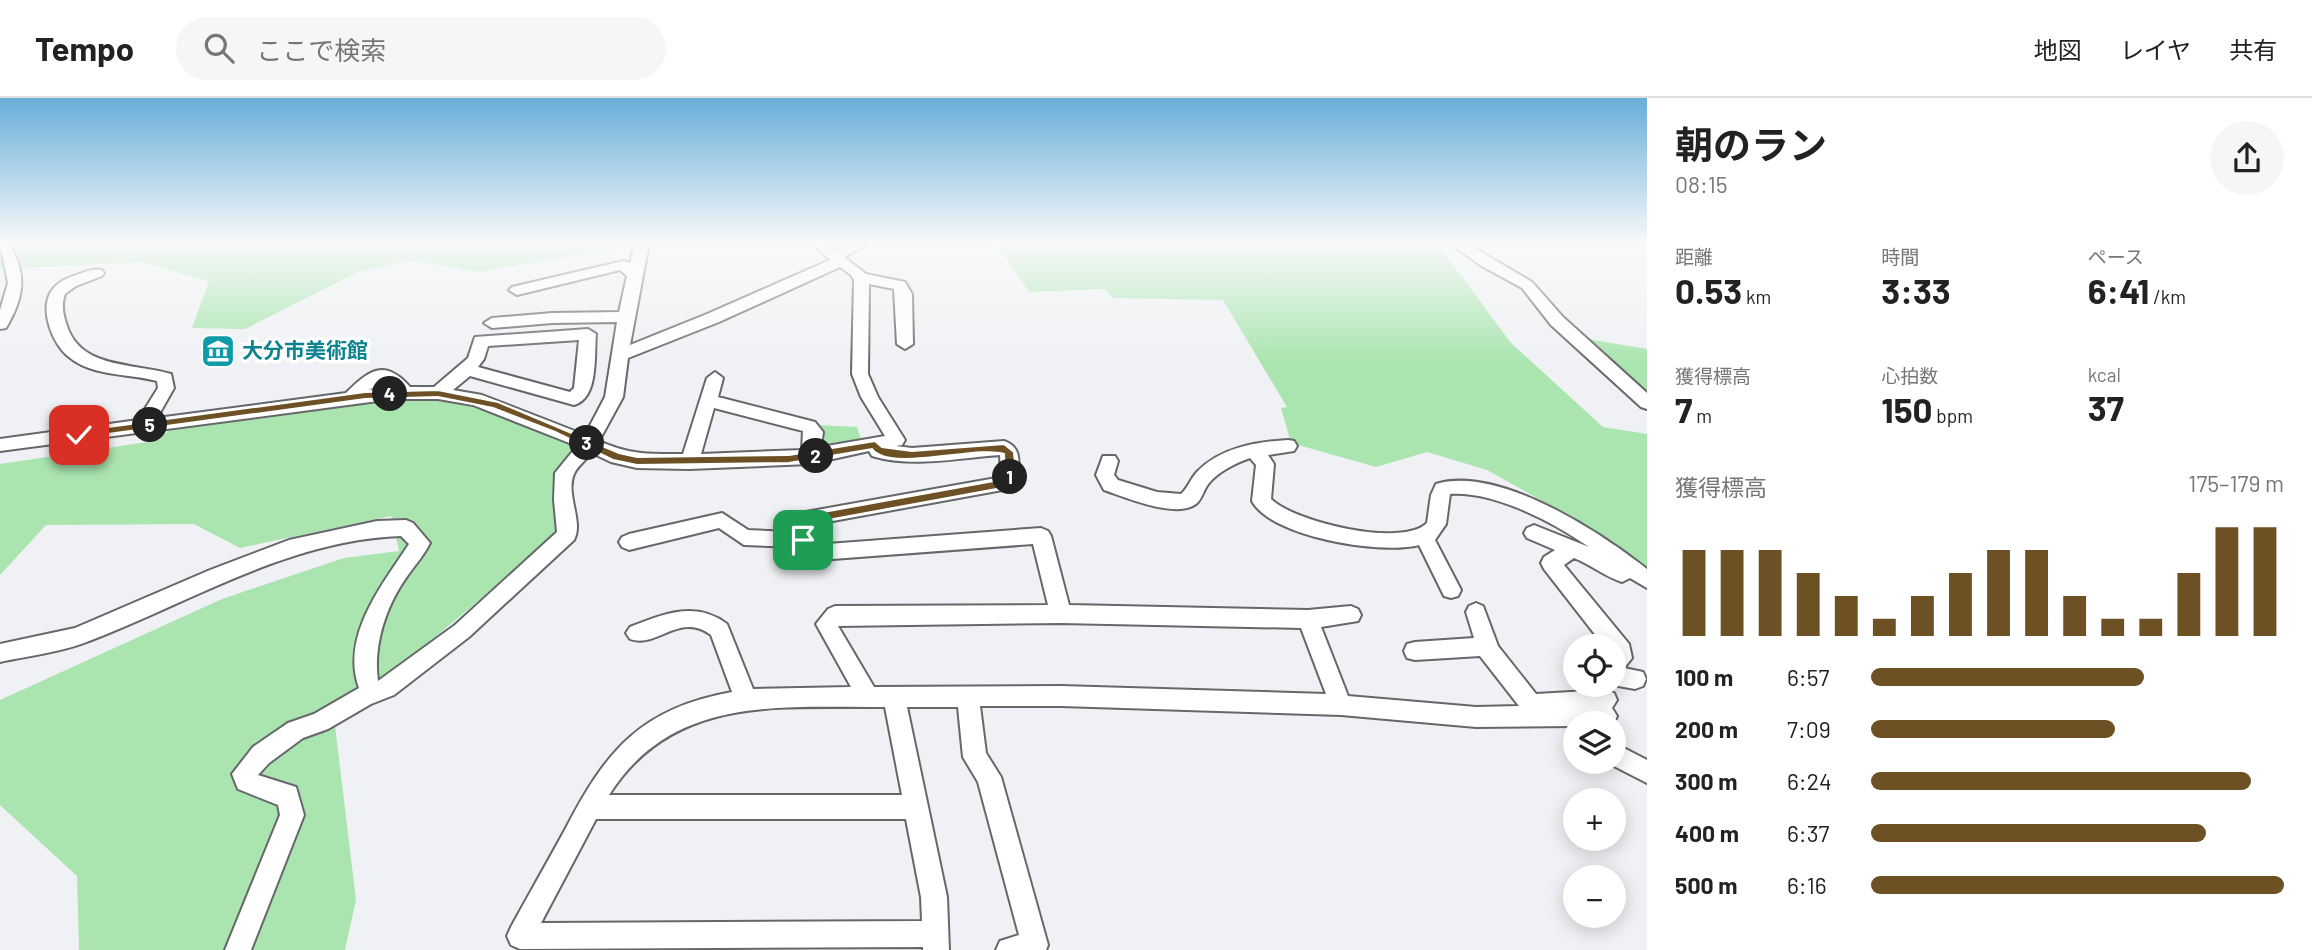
<!DOCTYPE html>
<html lang="ja">
<head>
<meta charset="utf-8">
<style>
  body { margin:0; font-family:Barlow,"Noto Sans JP",sans-serif; background:#f6f6f6; color:#222; height:100vh; display:flex; flex-direction:column; font-size:26px; white-space:nowrap }
  * { box-sizing:border-box; margin:0 }
  p { font-size:23px; color:#767676 }
  .icon { flex:none; width:38px; height:38px; fill:none; stroke:currentColor; stroke-width:2; stroke-linecap:round; stroke-linejoin:round }
  .map { position:relative; flex:1; overflow:hidden }
  .drawer { display:flex; flex-direction:column; background:#fff; width:665px }
  .drawer>* { flex:none }
  .controls { position:absolute; left:1563px; top:536px; display:grid; gap:14px }
  .controls a { display:grid; place-items:center; width:63px; height:63px; border-radius:50%; background:#fff; box-shadow:0 4px 18px #0003; font-size:35px }
  .pin { position:absolute; display:grid; place-items:center; width:60px; height:60px; color:#fff; margin:-30px; border-radius:14px; box-shadow:0 4px 10px #0006 }
  .km { position:absolute; width:35px; height:35px; margin:-18px; border-radius:50%; background:#222; color:#fff; font-size:19px; line-height:35px; text-align:center }
  .round { display:grid; place-items:center; flex:none; width:74px; height:74px; border-radius:37px; background:#f6f6f6 }
  .overview { display:flex; align-items:center; justify-content:space-between; height:119px; padding:0 28px }
  h1 { font-size:38px; font-weight:700; line-height:52px }
  .metrics { display:grid; grid-template-columns:repeat(3,1fr); gap:10px; height:119px; padding:7px 28px }
  .metrics div { display:grid; align-content:center }
  .metrics b { font-size:35px; font-weight:700 }
  .metrics small { font-size:19px; font-weight:400 }
  .metrics p { font-size:19px }
  .chart { height:196px; padding:14px 28px }
  .chart p { display:flex; justify-content:space-between }
  .chart svg { width:100%; height:126px; margin-top:7px; stroke:#6d5124; stroke-width:6 }
  ul { padding:0 28px; list-style:none; font-size:23px }
  li { display:grid; grid-template-columns:112px 84px 1fr; align-items:center; height:52px }
  li i { height:18px; border-radius:9px; background:#6d5124 }
  header { display:flex; align-items:center; gap:42px; box-sizing:border-box; height:98px; padding:0 35px; background:#fff; border-bottom:2px solid #e0e0e0 }
  header strong { font-size:33px }
  nav { display:flex; gap:38px; margin-inline-start:auto; font-size:24px }
  .search { width:490px; height:63px; background:#f6f6f6; display:flex; align-items:center; gap:18px; box-sizing:border-box; padding:0 24px; border-radius:38px; color:#767676; font-size:26px }
  main { display:flex; flex:1; min-height:0 }
  .map>svg:first-child { display:block }
  .green { fill:#aae5b0 }
  .lines { fill:none; stroke-linecap:round; stroke-linejoin:round }
  .minor-casing { stroke:#66676a; stroke-width:4 }
  .minor { fill:#fff; fill-rule:evenodd }
  .route { fill:#6d5124; stroke:#fff; stroke-width:2 }
  .labels { text-anchor:middle; stroke-width:7; stroke-linejoin:round; paint-order:stroke }
  .culture-label { font-size:21px; font-weight:bold; fill:#0d838f; stroke:#fff; text-anchor:start }
</style>
</head>
<body>
<header>
<strong>Tempo</strong>
<div class="search"><svg class="icon" aria-label="search" viewBox="0 0 24 24"><circle cx="10" cy="10" r="6"/><path d="M15 15l6 6"/></svg>ここで検索</div>
<nav><a>地図</a><a>レイヤ</a><a>共有</a></nav>
</header>
<main>
<div class="map">
<svg width="1647" height="852" viewBox="0 0 1647 852">
  <rect width="100%" height="100%" fill="#f0f1f4"/>
  <path class="green" d="M0,145H627L623,149L478,174L411,162L358,174L245,231L192,230L209,183L141,164L0,171Z
    M996,145H1437L1511,245L1603,329L1647,336V472L1596,433L1487,372L1427,354L1376,369L1291,345L1281,310L1287,309L1223,202L1113,200L1105,191L1029,194Z
    M1581,240L1647,251V296Z
    M436,300L487,309L574,346L556,379L559,429L553,448L503,482L383,583L333,611L356,802L345,852H79L77,778L0,707V602L222,501L344,460L399,453L391,418L240,450L194,426L46,427L0,477V366L154,343L174,329L364,302Z
    M819,327L857,329L861,341L819,347Z"/>
  <g class="lines">
    <g class="minor-casing">
      <path id="minor" d="M0,145H8C28,175 24,200 6,230L0,231V212L8,185Z
        M635,145H649L630,247L707,216L830,162L813,145H828L836,152L851,145H870L844,159L866,176L905,184L912,196L913,246L905,251L897,246L894,191L869,186L868,276L878,299L905,342L902,347L896,348L912,350L1004,343C1022,349 1018,364 1019,379L1008,391L811,427L814,447L1041,430L1048,433L1051,438L1069,507L1308,512L1351,508L1358,511L1361,517L1358,523L1321,529L1348,598L1476,609L1519,608L1480,558L1415,562L1407,560L1404,553L1407,546L1415,544L1474,540L1466,514L1469,508L1476,505L1483,508L1498,548L1536,596L1606,592L1614,595L1617,602L1612,610L1617,618L1614,625H1575V628L1476,629L1341,617L1061,608H980L986,655L1001,679L1048,847L1046,852H996L1000,843L1019,837L978,684L963,659L958,609H907L947,799L949,852H923V849L520,851L511,847L507,838L511,829C529,796 548,763 566,730C606,652 642,610 732,594L711,537C680,513 656,551 630,541L626,535L630,529C663,516 696,502 727,526L753,591L851,589L816,526L828,511L835,508L1048,507L1033,446L806,463L799,461L795,449L744,447L719,430L629,452L622,449L619,444L622,439L629,436L722,415L748,432L792,434L790,422L793,417L800,415L996,380L1001,376L1000,357C959,360 912,370 872,358L869,353L810,366L689,371L637,370L611,364L592,355C586,361 577,369 574,376C565,396 584,424 574,442L469,539L394,597L371,606L328,631L303,640L269,665L258,677L296,689L304,717L251,852H225L280,717L278,707L238,691L232,676L253,649L288,625L314,616L359,590C340,538 383,486 409,446L401,438C287,442 188,506 84,545C57,555 27,558 0,564V546L75,530L210,472L289,442L377,423L406,422L413,425L430,445C424,457 416,466 408,477C386,507 373,547 378,583L455,527L557,434L554,402L555,375L577,348L473,307L438,301H393L0,353V341L138,322L158,290L157,283C128,275 93,279 69,259C52,246 38,209 53,191C59,183 68,180 76,177C85,174 93,170 102,172L104,175L102,178L76,188L65,196C61,207 63,217 67,228C81,271 134,265 171,276L174,290L157,320L346,295C370,271 385,261 410,289H434L468,260L475,239L588,231L596,236C594,257 599,300 574,307L470,278L453,292L482,297L585,337L605,299L617,224L552,225L492,230L484,225L492,220L552,215L619,214L627,178L620,172L517,197L509,192L512,189L623,163L630,165ZM840,169L851,177L854,182L852,276L861,299L885,338L821,349L823,334L815,324L718,299L723,280L715,274L707,280L683,356C650,356 630,357 599,343L623,299L628,260L719,224ZM579,242L574,290L570,294L478,269L484,261L488,248ZM386,283L391,289L369,292ZM714,310L803,333L802,352L701,356ZM1061,525L1301,530L1326,596L1061,588L874,589L838,528ZM885,609L902,697H609C673,596 780,610 885,609ZM596,721H906L921,799L922,823L541,825Z
        M1450,145H1466L1532,184L1563,219L1647,295V311L1641,309L1551,227L1522,190L1480,167Z
        M1288,342L1294,343L1297,348L1294,353L1268,357L1274,366L1271,401C1294,424 1402,450 1427,425L1431,397L1436,386C1498,367 1600,434 1647,471V490L1630,480L1622,484C1606,479 1591,467 1574,460L1564,467L1629,546L1632,560L1624,570L1643,574L1646,581L1643,588L1635,591L1607,586H1614V548H1604L1544,471L1541,465L1544,459L1555,452L1527,440L1524,435L1527,430L1534,427L1589,449C1553,424 1494,393 1450,396L1446,426L1435,442L1461,492L1458,498L1451,500L1444,498L1419,447C1381,457 1271,439 1252,403L1256,367L1250,360C1236,365 1219,373 1209,385C1204,391 1203,398 1198,404C1180,423 1125,399 1104,392L1096,377L1103,358H1115L1118,363L1114,377L1118,382L1157,394L1181,396C1188,390 1191,380 1197,374C1221,349 1257,344 1288,342Z
        M1614,645L1647,662V685L1606,664L1614,663Z"/>
    </g>
    <use href="#minor" class="minor"/>
  </g>
  <linearGradient id="sky" x2="0" y2="1"><stop stop-color="#69aed8"/><stop offset="0.55" stop-color="#f8f9fa"/><stop offset="1" stop-color="#f8f9fa" stop-opacity="0"/></linearGradient>
  <rect width="1647" height="264" fill="url(#sky)"/>
  <path class="route" d="M438,292L498,304L619,355L637,359L789,357L875,343L882,349L912,353L1004,346L1014,354L1016,379L1002,390L806,426L809,442L803,446L797,442L796,419L999,382L1005,378L1004,356C977,347 891,375 872,351L789,365L637,367L613,362L555,334L493,310L438,299L365,301L79,340L73,337L79,333L365,294Z"/>
  <defs>
    <g id="museum-square" transform="scale(1.75)"><rect x="-9" y="-9" width="18" height="18" rx="4" fill="#0f9aa8" stroke="#fff"/><path d="M0-6L6-3V-2H-6V-3ZM-5-1h2V3h-2ZM-1-1h2V3h-2ZM3-1h2V3H3ZM-6 4H6V6H-6Z" fill="#fff"/></g>
  </defs>
  <g fill-rule="evenodd">
    <use href="#museum-square" x="218" y="253"/>
  </g>
  <g class="labels">
    <g class="culture-label">
      <text x="242" y="260">大分市美術館</text>
    </g>
  </g>
</svg>
<div class="controls">
<a><svg class="icon" aria-label="locate" viewBox="0 0 24 24"><circle cx="12" cy="12" r="6"/><path d="M12 2v4M12 18v4M2 12h4M18 12h4"/></svg></a>
<a><svg class="icon" aria-label="layers" viewBox="0 0 24 24"><path d="M12 4l9 5-9 5-9-5zM3 14l9 5 9-5"/></svg></a>
<a>+</a>
<a>−</a>
</div>
<div class="pin" style="left:803px;top:442px;background:#1e9e55"><svg class="icon" aria-label="arrive" viewBox="0 0 24 24"><path d="M6 21V4h12l-3 4 3 4H6"/></svg></div>
<div class="pin" style="left:79px;top:337px;background:#d93025"><svg class="icon" aria-label="check" viewBox="0 0 24 24"><path d="M5 12l5 5 9-10"/></svg></div>
<b class="km" style="left:1010px;top:379px">1</b>
<b class="km" style="left:816px;top:358px">2</b>
<b class="km" style="left:587px;top:345px">3</b>
<b class="km" style="left:390px;top:296px">4</b>
<b class="km" style="left:150px;top:327px">5</b>
</div>
<section class="drawer">
<div class="overview"><div><h1>朝のラン</h1><p>08:15</p></div><a class="round"><svg class="icon" aria-label="share" viewBox="0 0 24 24"><path d="M12 15V3M7 8l5-5 5 5M5 13v7h14v-7"/></svg></a></div>
<div class="metrics">
<div><p>距離</p><b>0.53<small> km</small></b></div>
<div><p>時間</p><b>3:33</b></div>
<div><p>ペース</p><b>6:41<small> /km</small></b></div>
</div>
<div class="metrics">
<div><p>獲得標高</p><b>7<small> m</small></b></div>
<div><p>心拍数</p><b>150<small> bpm</small></b></div>
<div><p>kcal</p><b>37</b></div>
</div>
<div class="chart"><p><span>獲得標高</span>175–179 m</p>
<svg viewBox="0 0 160 44" preserveAspectRatio="none"><path d="M5 44V14M15 44V14M25 44V14M35 44V22M45 44V30M55 44V38M65 44V30M75 44V22M85 44V14M95 44V14M105 44V30M115 44V38M125 44V38M135 44V22M145 44V6M155 44V6"/></svg>
</div>
<ul>
<li><b>100 m</b>6:57<i style="width:66%"></i></li>
<li><b>200 m</b>7:09<i style="width:59%"></i></li>
<li><b>300 m</b>6:24<i style="width:92%"></i></li>
<li><b>400 m</b>6:37<i style="width:81%"></i></li>
<li><b>500 m</b>6:16<i style="width:100%"></i></li>
</ul>
</section>
</main>
</body>
</html>
